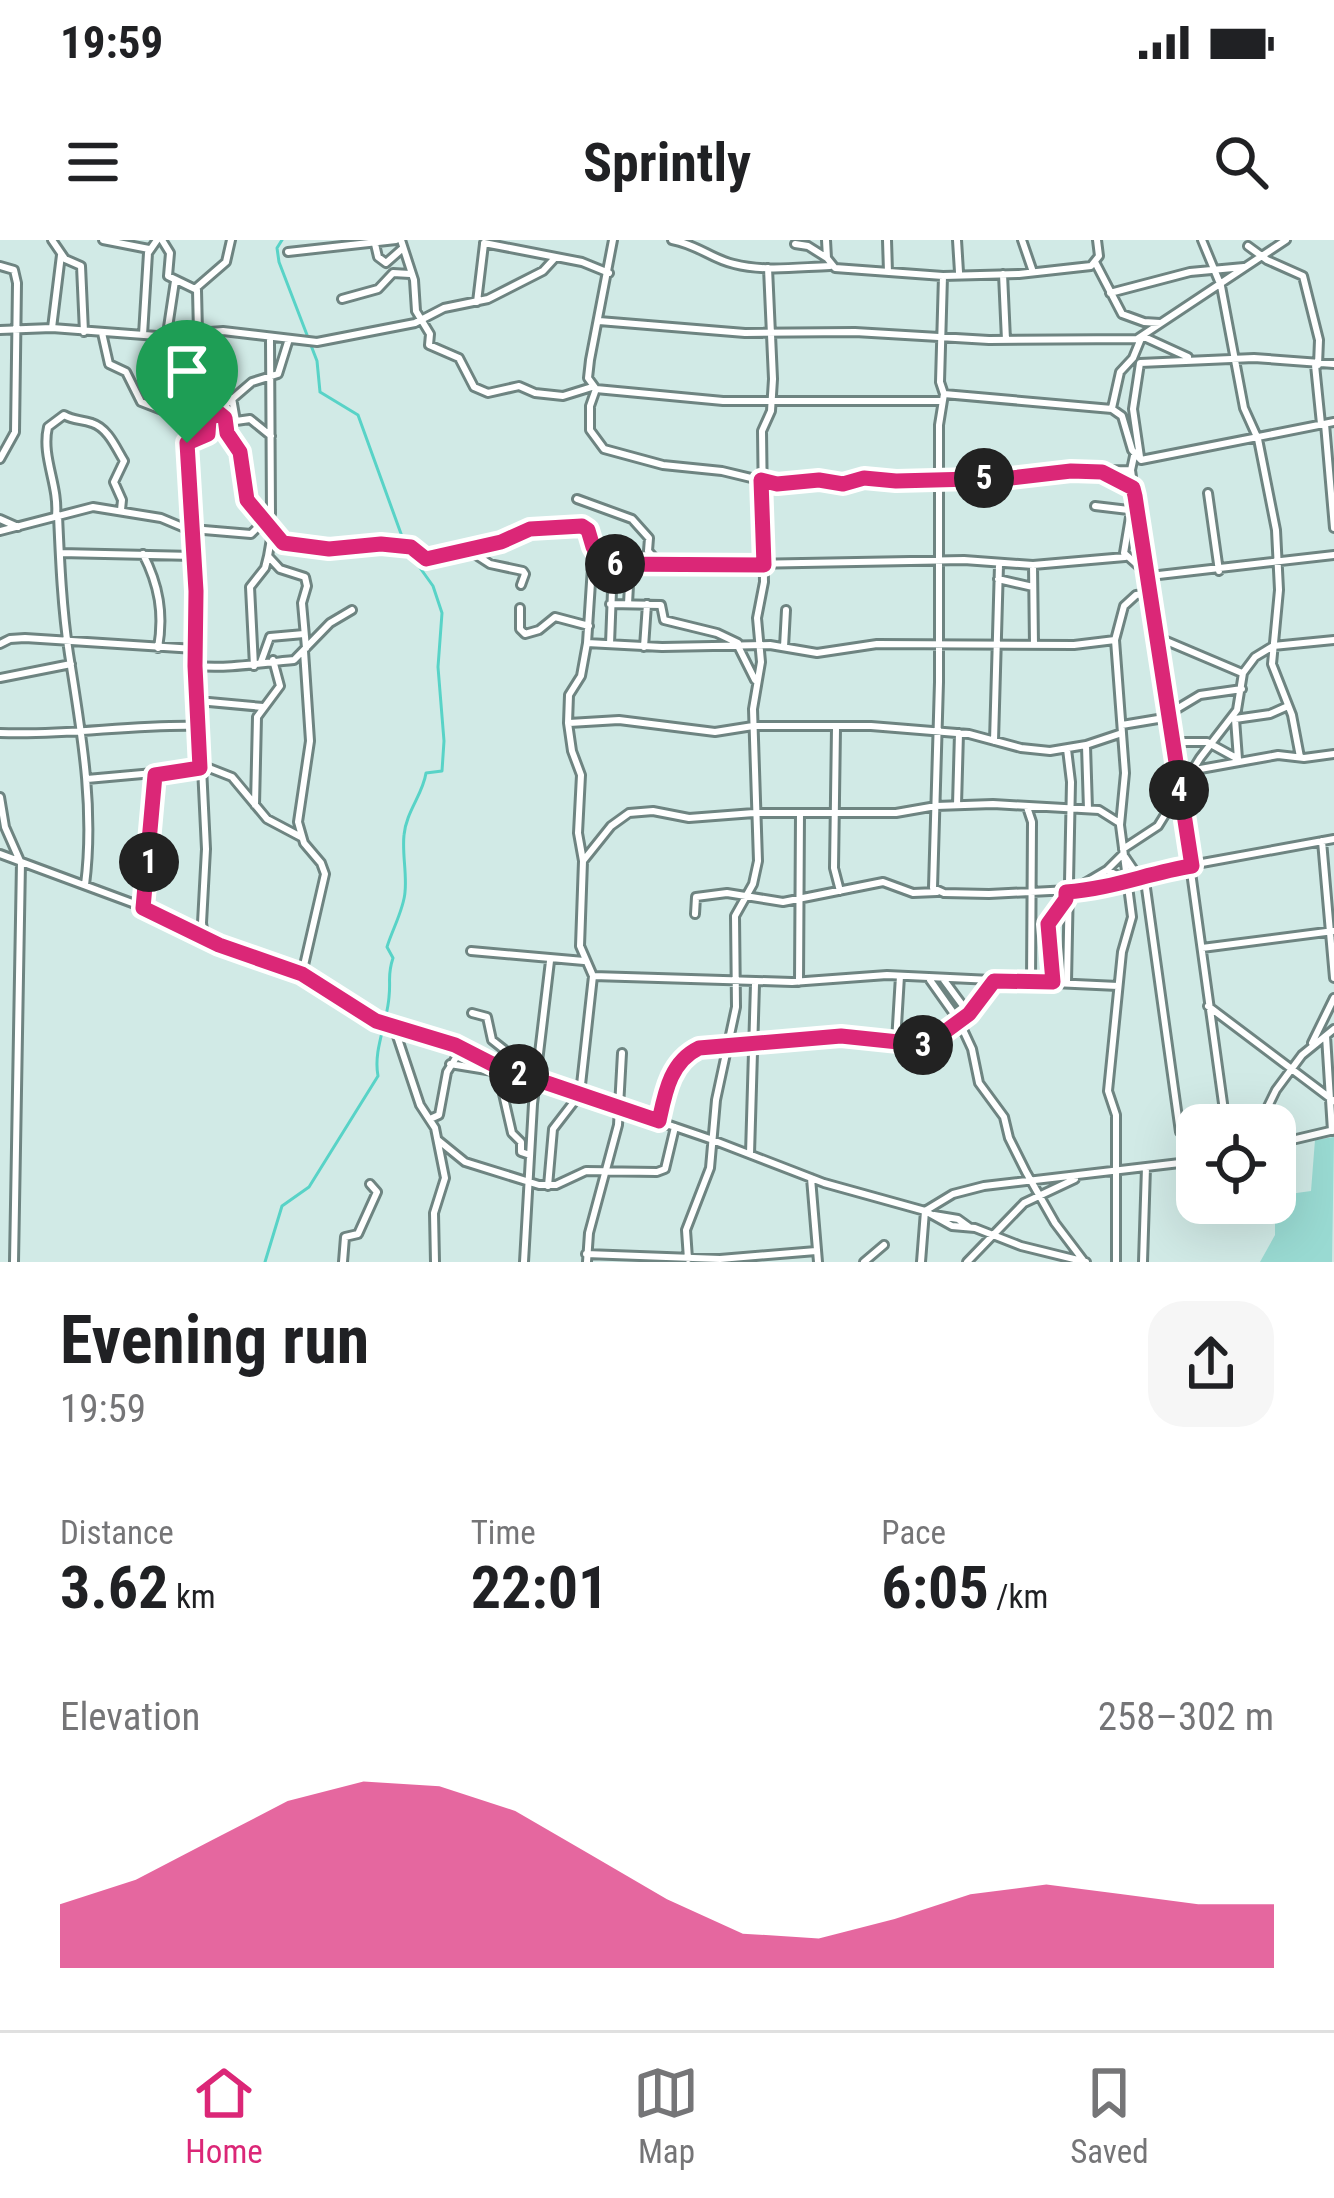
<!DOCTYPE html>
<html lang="en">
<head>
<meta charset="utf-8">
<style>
  body { margin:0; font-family:"Roboto Condensed",sans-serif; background:#f6f6f6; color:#202124; height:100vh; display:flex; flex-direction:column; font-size:45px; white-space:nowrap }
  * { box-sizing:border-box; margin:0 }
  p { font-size:39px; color:#757577 }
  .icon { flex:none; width:66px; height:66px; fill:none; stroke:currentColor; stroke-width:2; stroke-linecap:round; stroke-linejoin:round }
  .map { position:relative; height:1022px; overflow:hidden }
  .drawer { display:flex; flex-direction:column; background:#fff; flex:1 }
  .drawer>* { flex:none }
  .controls { position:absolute; left:1176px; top:864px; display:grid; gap:24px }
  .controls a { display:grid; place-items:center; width:120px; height:120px; border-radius:24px; background:#fff; box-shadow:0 12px 48px #0002; font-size:60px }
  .pin { position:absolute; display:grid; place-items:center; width:102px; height:102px; color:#fff; margin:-123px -51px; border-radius:50% 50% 50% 0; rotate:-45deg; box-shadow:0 0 12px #0007 }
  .pin .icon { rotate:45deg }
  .km { position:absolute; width:60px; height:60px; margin:-30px; border-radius:50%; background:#222; color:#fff; font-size:33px; line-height:60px; text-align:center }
  .round { display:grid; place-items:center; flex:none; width:126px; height:126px; border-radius:36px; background:#f6f6f6 }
  .headline { display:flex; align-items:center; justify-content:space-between; height:204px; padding:0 60px }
  h1 { font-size:66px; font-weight:700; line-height:90px }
  .metrics { display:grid; grid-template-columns:repeat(3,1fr); gap:18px; height:204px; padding:12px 60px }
  .metrics div { display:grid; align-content:center }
  .metrics b { font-size:60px; font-weight:700 }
  .metrics small { font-size:33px; font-weight:400 }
  .metrics p { font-size:33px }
  .chart { height:336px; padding:24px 60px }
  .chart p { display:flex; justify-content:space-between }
  .chart svg { width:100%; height:216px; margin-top:12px; fill:#db2777; opacity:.7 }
  .status { display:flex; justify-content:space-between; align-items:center; height:84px; padding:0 60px; background:#fff; direction:ltr }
  .status svg { height:33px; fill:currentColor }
  header { display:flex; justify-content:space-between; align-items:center; height:156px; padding:0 60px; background:#fff; font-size:54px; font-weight:700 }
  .tabs { display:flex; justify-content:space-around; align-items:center; height:168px; border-top:3px solid #e0e0e0; background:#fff; font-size:33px; color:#757577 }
  .tabs a { display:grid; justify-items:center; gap:6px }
  .tabs .selected { color:#db2777 }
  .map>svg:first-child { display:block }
  .green { fill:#99dad2 }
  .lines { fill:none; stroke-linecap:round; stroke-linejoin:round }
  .stream { stroke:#58d3c7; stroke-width:3 }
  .minor-casing { stroke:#6e8481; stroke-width:12 }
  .minor { stroke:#fff; stroke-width:6 }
  .route-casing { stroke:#fff; stroke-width:24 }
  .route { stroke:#db2777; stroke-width:15 }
</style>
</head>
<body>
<div class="status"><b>19:59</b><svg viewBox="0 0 49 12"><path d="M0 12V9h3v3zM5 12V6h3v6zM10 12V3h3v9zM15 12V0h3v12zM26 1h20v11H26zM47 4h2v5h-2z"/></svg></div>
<header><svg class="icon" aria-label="menu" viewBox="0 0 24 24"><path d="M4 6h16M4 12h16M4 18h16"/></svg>Sprintly<svg class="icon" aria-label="search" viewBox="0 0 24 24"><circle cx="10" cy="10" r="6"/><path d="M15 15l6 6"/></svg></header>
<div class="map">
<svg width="1334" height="1022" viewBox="0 0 1334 1022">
  <rect width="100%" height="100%" fill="#d1eae6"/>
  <path class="green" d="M1334,897L1332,1022H1260L1275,995V956L1311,951L1315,900Z"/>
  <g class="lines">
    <path class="stream" d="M282,0L277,8L279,22L317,121L320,152L358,175L404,302
      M265,1022L282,966L309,947L378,836C373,810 387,784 389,757C391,739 387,736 393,718L387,707C392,690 404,669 405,652C407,634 402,613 404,595C406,572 423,554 426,533L442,531L444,501L438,427L442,373L433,346L408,311"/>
    <g class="minor-casing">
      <path id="minor" d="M52,0L65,19L81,26L84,92
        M103,0L149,9
        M162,0L170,13L168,36L197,50L198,93
        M401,0L414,40L416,71L430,94L429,105L459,118L474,147L488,153L519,146L535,153L563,156L592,147
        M613,0L590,120L588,138L596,149L723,161H941
        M672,0C699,5 711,19 734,24C765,32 799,27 830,26
        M826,0L827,18L835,28L943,36L940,142L944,154L1112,169L1122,176L1132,210L1141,220L1334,182
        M887,0L888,32
        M957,0L959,32
        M1022,0L1033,32
        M1202,0L1221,46L1244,168L1258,199L1276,290L1279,350L1272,424L1292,475L1300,517
        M484,3L582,22L609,33
        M375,4L378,17L386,23L403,8
        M795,4L808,6L827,18
        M1248,6L1267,20L1303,36L1319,100L1318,125
        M288,12L396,0
        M1095,22L1122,74L1144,82L1160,83
        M0,26L14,30L17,43L15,192L0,219
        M1003,34L1006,100
        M943,36L1019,34L1091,26L1099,16L1097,0
        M196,48L226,22L231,0
        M1110,53L1190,32L1244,27
        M342,59L378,49L393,33L410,34
        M477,62L484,4
        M599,81L745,93L855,92L989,100L1137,99L1286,0
        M52,88L61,15
        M0,90L52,88L157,96L223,91L317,102L415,83L444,68L488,59L543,31L554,19
        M102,93L109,124L126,132L141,162L185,179
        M167,94L175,41
        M190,94L197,152L185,179L206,609L202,683L204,696
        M143,95L148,13L157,0
        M1315,125L1321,184
        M596,149L590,166V190L604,209L663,225L722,231L768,242L819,240L843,244L864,238L909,241L964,237L1011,239L1071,231L1131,230L1134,216
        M944,154L939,185V442L933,648L944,653L989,654L1109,648L1158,631L1334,599
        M232,158L236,181L250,179L271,196
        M1112,168L1120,132L1133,118L1142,96L1188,117
        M219,173L240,212L247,260L272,293L268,316L280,329L305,337L307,346L302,363L306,408
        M1325,184L1334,288
        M187,203L208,193L209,179L252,142L278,134L288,102
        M1140,217L1133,169L1140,123L1254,118L1334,124
        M1131,230L1137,271L1130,277L1124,313L1150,336L1226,885
        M1104,234L1133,248
        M1208,253L1219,331
        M577,259L632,279L649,298L648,311L658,322
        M1095,266L1137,271L1146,327
        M58,275C60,321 62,368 69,414C81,491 95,567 85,645
        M56,276C59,245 41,217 48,187L64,175C74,181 81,179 92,183C108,188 116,208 124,221L114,242L122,260L121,270
        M0,279L18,287
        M192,289L251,294L271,274L270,99
        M0,291L93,267L161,278L192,291
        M273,295L289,305L321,308L381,304L411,307L426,319L501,302L530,289L582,286L588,289L603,322
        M470,311L490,324L523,331L525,334L521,345
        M60,313L194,316
        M143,314C159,345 164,374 158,408
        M1033,325L1034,405
        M1150,336L1334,315
        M998,339L1033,347
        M610,364L661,365L664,380L717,393L738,403
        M628,364L630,326
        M520,368V389L525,394L539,390L555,377L589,386
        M1157,397L1242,433
        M587,403L662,407L770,405L817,413L877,404L1074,405L1115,400
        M0,404L10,399L25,398L195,409
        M610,404L613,324
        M738,406L755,440
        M644,407L647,364
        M784,407L786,370
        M261,422L270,397L304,394
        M195,426C230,429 260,423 294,420L330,383L352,370
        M254,426L250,347L265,328L268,316
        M0,438L71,424
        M198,461L263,467
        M1170,473L1200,455L1242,449
        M1235,479L1270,474L1288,466
        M1235,479L1238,519
        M569,483L619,480L715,492L753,486H871L969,494L1021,508L1050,511L1086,505L1122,493
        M1122,485L1170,477
        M836,488L834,628L840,651
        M0,493C67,496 132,484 199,486
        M994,501L999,325
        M1173,502H1207L1238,519
        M1086,506L1088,569
        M1067,509L1071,542L1067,742
        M1178,533L1278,515L1304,518L1334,514
        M87,539L209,528L232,537L267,579L301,597
        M0,557L5,587L20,621
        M255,565L257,477L280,446L273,420
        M957,565L959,493
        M1027,567L1032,582L1031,742
        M1322,601L1334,738
        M1123,609L1158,586L1200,518L1237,470L1243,433L1255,417L1273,406L1334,400
        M0,614L135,664L219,705L302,734L376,781L455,805L494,825L710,899L824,943L925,971L952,986L975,988L1021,1006L1086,1022
        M583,621L578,593L581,535L572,511L568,483L569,455L581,436L587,403L592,327L964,320L1033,325L1125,317
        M1107,630L1123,614L1146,648L1180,892
        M1075,649L1107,630L1124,639
        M143,668L155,535
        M695,674L696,657L727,653L783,662L883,642L913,653L937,652
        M1202,708L1334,691
        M471,711L584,721
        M302,734L325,634L321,623L304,603L298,582L310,501L304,411
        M593,736L580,706L583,621L611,586L629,573L653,571L689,578L754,573H896L936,566L993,564L1099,570L1118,582
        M930,740L959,781L972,809L979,843L1004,877L1009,898L1026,932L1055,983L1083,1020
        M944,740L969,774
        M799,742L800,573
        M1053,742L1048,684L1064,662
        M1208,766L1334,861
        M472,773L487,777L492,800L516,819L515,832
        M393,784L420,865L435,888L445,938L434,973L435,1022
        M1326,796L1332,891
        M896,802L900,736
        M1312,803L1334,758
        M450,824L499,832
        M498,832L512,893L521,902V912L530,915
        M430,879L439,875L447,832L462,808
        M659,881C665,853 670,822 699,809L841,796L927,804L969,774L994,741
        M1259,885L1276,850L1302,815L1334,789
        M438,900L465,922L539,945H556L586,931L657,932L665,929L675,887
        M1275,904L1330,891
        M750,914L755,744
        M811,938L818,1022
        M548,946L553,889L580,854L593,736L792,742L887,735L1118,746
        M934,975L958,979L969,987
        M586,1014L720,1019L816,1011
        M688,1019L686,990L710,928L716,860L736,767L735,676L753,644L758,621L753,469L761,422L757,378L764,342L762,191L771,171L773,139L768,28
        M14,1022L21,622
        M343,1022L345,997L358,994L377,952L370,944
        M524,1022L533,864L550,721
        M587,1022L589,993L618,885L622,813
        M864,1022L884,1005
        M921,1022L925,971L953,954L984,946L1197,921
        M967,1022L1024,963L1075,939
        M1116,1022V875L1108,851L1122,712L1132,677L1120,585L1125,533L1115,400L1124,366L1136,355L1152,353
        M1143,1022L1146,927"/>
    </g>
    <use href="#minor" class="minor"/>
  </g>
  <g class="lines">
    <g class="route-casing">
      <path id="route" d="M219,173L225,178L227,193L240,212L247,260L283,303L329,309L381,304L411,307L426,319L501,302L530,289L582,286L588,290L593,307L604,324L764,325L761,240L777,244L819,240L843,244L864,238L896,241L1011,238L1071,231L1102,232L1133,248L1135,256L1192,626C1148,633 1111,649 1066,652V659L1048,684L1053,742L994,741L969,774L927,805L841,796L699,808C670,822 665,853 659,881L494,825L455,805L376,781L302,734L219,705L143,668L155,535L200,528L195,426L196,351L187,203L208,194L209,179Z"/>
    </g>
    <use href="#route" class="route"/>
  </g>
</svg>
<div class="controls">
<a><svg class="icon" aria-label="locate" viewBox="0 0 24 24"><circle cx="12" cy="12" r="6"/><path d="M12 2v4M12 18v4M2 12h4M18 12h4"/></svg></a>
</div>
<div class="pin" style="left:187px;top:203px;background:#1e9e55"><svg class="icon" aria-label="arrive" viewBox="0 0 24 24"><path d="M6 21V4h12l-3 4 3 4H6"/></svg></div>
<b class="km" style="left:149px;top:622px">1</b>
<b class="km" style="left:519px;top:834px">2</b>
<b class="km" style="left:923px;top:805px">3</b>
<b class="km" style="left:1179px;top:550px">4</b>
<b class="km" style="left:984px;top:238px">5</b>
<b class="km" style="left:615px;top:324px">6</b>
</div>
<section class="drawer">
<div class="headline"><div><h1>Evening run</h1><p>19:59</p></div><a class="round"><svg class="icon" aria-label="share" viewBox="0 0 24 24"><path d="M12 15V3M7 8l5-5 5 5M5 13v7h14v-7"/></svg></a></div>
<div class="metrics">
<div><p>Distance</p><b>3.62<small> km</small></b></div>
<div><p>Time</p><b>22:01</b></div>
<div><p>Pace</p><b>6:05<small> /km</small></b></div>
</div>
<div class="chart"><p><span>Elevation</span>258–302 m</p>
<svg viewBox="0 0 160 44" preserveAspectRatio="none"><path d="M0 44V31L10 26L20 18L30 10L40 6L50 7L60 12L70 21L80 30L90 37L100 38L110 34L120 29L130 27L140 29L150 31L160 31V44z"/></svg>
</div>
</section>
<nav class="tabs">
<a class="selected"><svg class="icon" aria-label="home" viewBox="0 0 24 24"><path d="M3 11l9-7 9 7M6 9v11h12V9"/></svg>Home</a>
<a><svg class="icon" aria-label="map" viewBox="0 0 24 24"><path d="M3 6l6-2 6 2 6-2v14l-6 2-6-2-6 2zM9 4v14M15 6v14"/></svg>Map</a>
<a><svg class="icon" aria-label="saved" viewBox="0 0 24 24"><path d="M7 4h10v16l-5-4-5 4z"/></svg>Saved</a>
</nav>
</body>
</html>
